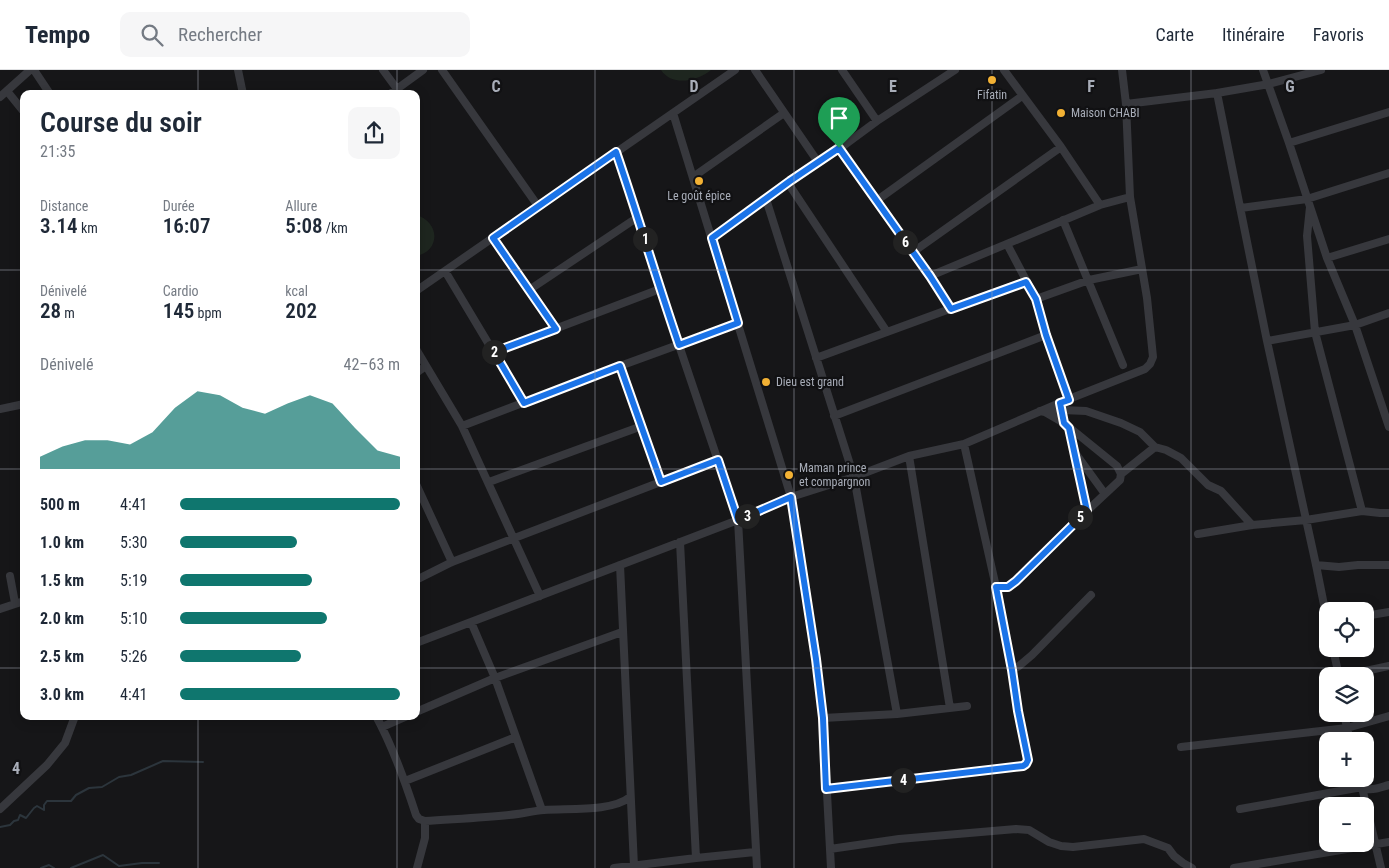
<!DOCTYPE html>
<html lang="fr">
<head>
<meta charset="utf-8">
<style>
  body { margin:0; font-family:"Roboto Condensed",sans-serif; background:#f6f6f7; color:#1f2937; height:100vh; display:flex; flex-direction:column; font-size:19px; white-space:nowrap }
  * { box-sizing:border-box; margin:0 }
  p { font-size:16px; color:#747a83 }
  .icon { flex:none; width:28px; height:28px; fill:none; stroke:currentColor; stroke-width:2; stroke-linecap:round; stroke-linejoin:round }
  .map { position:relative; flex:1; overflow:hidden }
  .side { position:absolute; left:20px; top:20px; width:400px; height:630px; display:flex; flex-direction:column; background:#fff; border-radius:10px; box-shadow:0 2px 12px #0003 }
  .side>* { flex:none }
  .controls { position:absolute; left:1319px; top:532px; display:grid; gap:10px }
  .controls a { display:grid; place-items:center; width:55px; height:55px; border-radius:10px; background:#fff; box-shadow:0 2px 12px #0003; font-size:25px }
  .pin { position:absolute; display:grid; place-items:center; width:42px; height:42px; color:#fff; margin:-51px -21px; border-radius:50% 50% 50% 0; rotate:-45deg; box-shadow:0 0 5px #0007 }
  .pin .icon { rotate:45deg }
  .km { position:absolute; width:25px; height:25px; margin:-12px; border-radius:50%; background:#222; color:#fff; font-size:14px; line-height:25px; text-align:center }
  .round { display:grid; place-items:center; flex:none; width:52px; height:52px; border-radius:10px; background:#f6f6f7 }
  .summary { display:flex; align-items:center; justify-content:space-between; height:85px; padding:0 20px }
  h1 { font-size:28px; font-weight:600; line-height:38px }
  .stats { display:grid; grid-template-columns:repeat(3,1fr); gap:8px; height:85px; padding:5px 20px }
  .stats div { display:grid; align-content:center }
  .stats b { font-size:21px; font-weight:600 }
  .stats small { font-size:14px; font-weight:400 }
  .stats p { font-size:14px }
  .chart { height:140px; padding:10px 20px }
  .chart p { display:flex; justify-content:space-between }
  .chart svg { width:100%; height:90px; margin-top:5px; fill:#0f766e; opacity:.7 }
  ul { padding:0 20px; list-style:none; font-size:16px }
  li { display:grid; grid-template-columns:80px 60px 1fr; align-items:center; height:38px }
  li i { height:12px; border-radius:6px; background:#0f766e }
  header { display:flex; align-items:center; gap:30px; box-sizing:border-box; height:70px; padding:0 25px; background:#fff; border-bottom:1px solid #e0e1e3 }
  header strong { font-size:24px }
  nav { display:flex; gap:28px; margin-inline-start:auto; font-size:18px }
  .search { width:350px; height:45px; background:#f6f6f7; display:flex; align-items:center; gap:12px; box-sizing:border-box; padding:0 18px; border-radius:10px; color:#747a83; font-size:19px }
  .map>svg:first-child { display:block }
  .green { fill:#1e261f }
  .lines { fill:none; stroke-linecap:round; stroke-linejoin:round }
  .stream { stroke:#2c353c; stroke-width:2 }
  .minor { stroke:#37383d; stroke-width:8 }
  .route-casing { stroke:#fff; stroke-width:10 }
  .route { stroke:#1a73e8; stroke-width:6 }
  .grid { fill:none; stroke:#a8adb8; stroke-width:1; stroke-opacity:0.55 }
  .poi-dot { fill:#f2b134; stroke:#111113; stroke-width:2 }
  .labels { text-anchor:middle; stroke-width:4.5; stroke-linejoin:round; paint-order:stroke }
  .poi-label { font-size:12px; fill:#a8adb8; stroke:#111113; text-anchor:start }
  .grid-label { font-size:16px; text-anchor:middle; font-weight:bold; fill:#a8adb8; stroke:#111113; stroke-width:4.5; stroke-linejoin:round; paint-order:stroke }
</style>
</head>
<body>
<header>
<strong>Tempo</strong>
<div class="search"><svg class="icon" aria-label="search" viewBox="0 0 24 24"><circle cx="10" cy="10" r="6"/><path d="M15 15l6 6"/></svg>Rechercher</div>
<nav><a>Carte</a><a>Itinéraire</a><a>Favoris</a></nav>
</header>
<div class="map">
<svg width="1389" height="798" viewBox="0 0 1389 798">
  <rect width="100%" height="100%" fill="#161618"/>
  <path class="green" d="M661,0H711C698,11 672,17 661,0Z
    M416,145C441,152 440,182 416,186Z"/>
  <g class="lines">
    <path class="stream" d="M0,757L10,755L14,751L18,750L20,745L26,748L34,738L37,736L44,740V735L47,731H71L76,725L89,718L102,717L119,707L131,705L163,691L203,692
      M41,798L49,795L54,798
      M71,798L103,785L119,796L142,793H159"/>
    <path class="minor" d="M34,0L50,24
      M238,0L243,24
      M383,0L397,19
      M442,0L538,136
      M755,0L818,92
      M842,0L877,51
      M1122,0L1126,34L1217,23L1269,14L1321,0
      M1263,0L1289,73L1327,188L1355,255L1389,243
      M7,21L24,42
      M1217,23L1267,271L1316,495L1328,555
      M390,24L423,0
      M0,27L30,0
      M673,43L791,427L816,589L823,648L831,798
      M1289,73L1389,42
      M839,79L930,206L951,239
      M616,82L638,147L660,219L738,450L757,798
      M693,107L784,43
      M788,113L887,262
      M766,129L854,407L897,644
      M876,131L1022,26
      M1100,135L1130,127L1126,34
      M1310,137L1307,166L1315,262L1362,441
      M1241,138L1307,129L1389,103
      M1063,150L1123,295
      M493,168L556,259
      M712,168L790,111L839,79L877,51L955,0
      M913,182L1061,77
      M1327,188L1389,169
      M445,201L524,333
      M930,206L1100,135L1061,77L1004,0
      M529,220L638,147
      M416,221L735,0
      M1036,229L1089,210L1142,199
      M1267,271L1355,255L1389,357
      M416,279L462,356L540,526
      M494,282L660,219
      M816,288L1026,211
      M620,296L738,253
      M416,303L426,296
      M1069,329L1145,299L1150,294L1153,287L1147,228L1130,127
      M0,339L24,334
      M1045,342L1062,340L1086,341L1121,353L1140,362L1155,377L1166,380L1181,388L1208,415L1221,421L1252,455
      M834,346L1046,265
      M462,356L620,296L661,412
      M1069,358L1087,441
      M1076,384L1105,424
      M909,386L950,638
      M1121,404L1155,377
      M489,412L642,356
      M416,414L452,492
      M1198,464L1252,455L1306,450L1362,441L1380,443H1389
      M680,472L696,788
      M620,495L634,796
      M1316,495L1339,497L1358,495H1389
      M10,506L15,533
      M416,510L452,492L718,390
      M996,517H1008L1016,511L1074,453L1120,410L1121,404L1117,396L1064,353L1045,342L1040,341
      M0,539L24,531
      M1365,546L1389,542
      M471,552L495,608L542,740
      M416,573L738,450L791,427L854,407L909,386L964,374L1069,329L1046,265L1036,229L1007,174
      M1333,579L1339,606
      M1012,600L1019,596L1032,585L1091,525
      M1342,606L1389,596
      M416,642L495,608L622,562
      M1344,644L1350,671
      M376,646C393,677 405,711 416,745L419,749L425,751C453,749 481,748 509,745C521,744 532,741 544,740C568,738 612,742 630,727
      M823,648L897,644L967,636
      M382,657L407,646
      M1181,677L1347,658L1389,646
      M1360,709L1381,798
      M405,711L516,667
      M827,719L1017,697L1026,694L1028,690L1018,641L1012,600L996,517L964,374
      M0,739L47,695L65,673L75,646
      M1240,739L1362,717C1370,722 1381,717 1389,715
      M830,779L899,769L1016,759L1029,760L1049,772L1061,776L1073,777L1144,769L1168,778L1174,786L1183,793L1192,798
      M417,798L425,768V751
      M614,798L696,788L755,782
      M1234,798L1389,772"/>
  </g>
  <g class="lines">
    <g class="route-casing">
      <path id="route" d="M839,78L930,206L951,239L1026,212L1036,229L1046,265L1069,330L1060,333L1064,353L1069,358L1087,441L1016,511L1008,517H996L1012,600L1018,641L1028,690L1026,694L1023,696L826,719L823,648L816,589L791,427L738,450L718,390L661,412L620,296L524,333L494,282L556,259L493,168L616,82C638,146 657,211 679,275L738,253L712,168L790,111Z"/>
    </g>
    <use href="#route" class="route"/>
  </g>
  <path class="grid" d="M198,0V24M397,0V24M595,0V798M794,0V798M992,0V798M1191,0V798M0,200H24M416,200H1389M0,399H24M416,399H1389M0,598H24M416,598H1389M198,646V798M397,646V798"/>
  <g class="poi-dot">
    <circle cx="992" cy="10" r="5"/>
    <circle cx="1061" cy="43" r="5"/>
    <circle cx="699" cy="111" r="5"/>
    <circle cx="766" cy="312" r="5"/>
    <circle cx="789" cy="405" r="5"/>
  </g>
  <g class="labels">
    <g class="poi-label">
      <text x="992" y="29" text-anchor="middle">Fifatin</text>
      <text x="1071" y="47">Maison CHABI</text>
      <text x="699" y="130" text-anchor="middle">Le goût épice</text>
      <text x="776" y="316">Dieu est grand</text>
      <text x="799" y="402">Maman prince<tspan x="799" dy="14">et compargnon</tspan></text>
    </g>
  </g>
  <g class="grid-label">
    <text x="496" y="22">C</text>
    <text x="694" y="22">D</text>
    <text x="893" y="22">E</text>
    <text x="1091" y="22">F</text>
    <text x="1290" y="22">G</text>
    <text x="16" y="704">4</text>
  </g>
</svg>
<div class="controls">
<a><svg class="icon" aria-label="locate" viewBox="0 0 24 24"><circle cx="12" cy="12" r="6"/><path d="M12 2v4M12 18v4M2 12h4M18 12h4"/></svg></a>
<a><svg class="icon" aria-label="layers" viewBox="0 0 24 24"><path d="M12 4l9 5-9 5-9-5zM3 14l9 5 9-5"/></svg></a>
<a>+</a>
<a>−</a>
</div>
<div class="pin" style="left:839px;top:78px;background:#1e9e55"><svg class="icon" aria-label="arrive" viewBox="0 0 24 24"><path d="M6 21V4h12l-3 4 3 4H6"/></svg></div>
<b class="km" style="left:645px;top:169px">1</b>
<b class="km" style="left:494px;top:282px">2</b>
<b class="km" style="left:747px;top:446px">3</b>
<b class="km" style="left:903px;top:710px">4</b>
<b class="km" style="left:1080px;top:447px">5</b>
<b class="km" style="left:905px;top:172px">6</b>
<section class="side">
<div class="summary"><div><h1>Course du soir</h1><p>21:35</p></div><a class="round"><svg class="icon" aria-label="share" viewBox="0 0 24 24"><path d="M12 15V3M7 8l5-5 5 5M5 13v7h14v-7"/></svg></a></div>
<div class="stats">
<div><p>Distance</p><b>3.14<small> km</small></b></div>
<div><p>Durée</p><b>16:07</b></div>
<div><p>Allure</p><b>5:08<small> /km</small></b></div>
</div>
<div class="stats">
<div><p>Dénivelé</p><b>28<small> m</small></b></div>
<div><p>Cardio</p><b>145<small> bpm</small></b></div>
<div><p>kcal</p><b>202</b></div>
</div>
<div class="chart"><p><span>Dénivelé</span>42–63 m</p>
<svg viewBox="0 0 160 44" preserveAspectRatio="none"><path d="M0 44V38L10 33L20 30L30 30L40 32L50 26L60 14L70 6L80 8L90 14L100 17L110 12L120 8L130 12L140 24L150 35L160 38V44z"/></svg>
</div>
<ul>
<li><b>500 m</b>4:41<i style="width:100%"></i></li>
<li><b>1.0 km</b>5:30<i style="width:53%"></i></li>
<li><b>1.5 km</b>5:19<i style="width:60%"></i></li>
<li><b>2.0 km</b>5:10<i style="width:67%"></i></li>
<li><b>2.5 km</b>5:26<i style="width:55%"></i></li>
<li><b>3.0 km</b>4:41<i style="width:100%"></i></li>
</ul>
</section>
</div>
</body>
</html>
